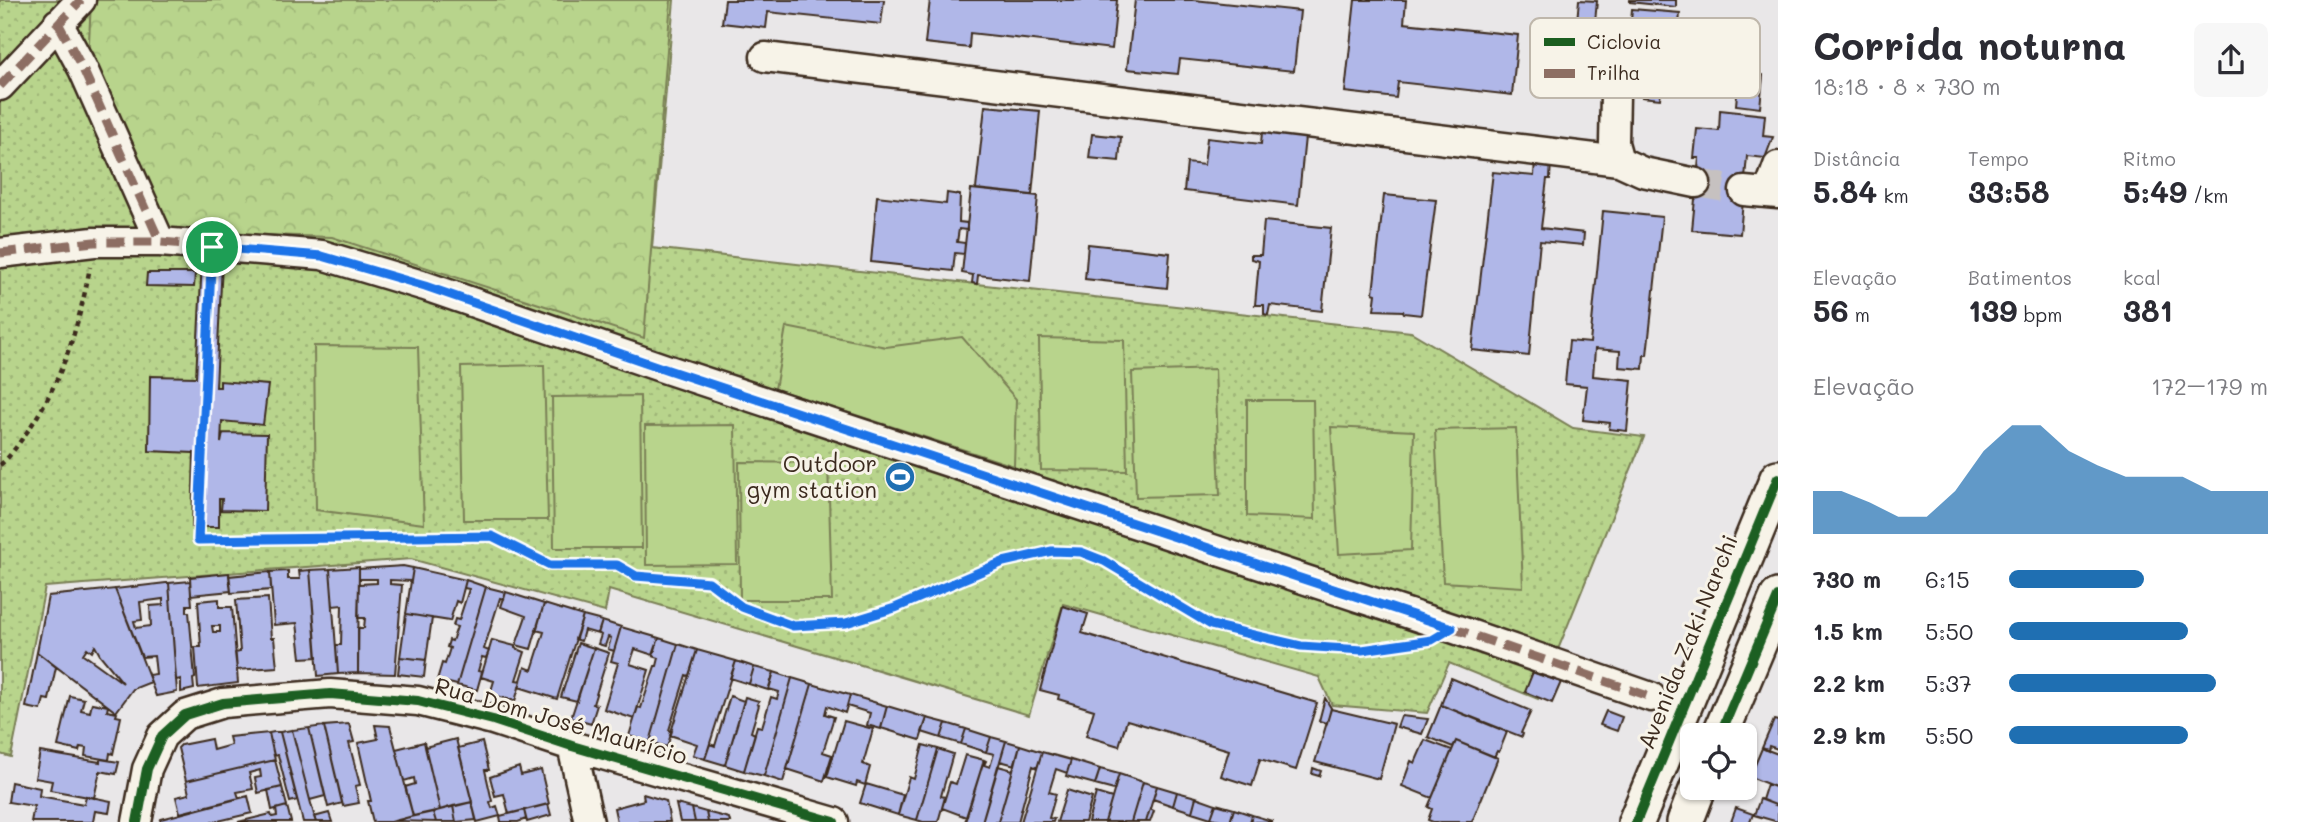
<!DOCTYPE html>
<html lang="pt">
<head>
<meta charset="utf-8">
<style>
  body { margin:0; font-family:Mali,sans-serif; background:#f7f7f7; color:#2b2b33; height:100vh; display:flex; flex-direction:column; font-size:26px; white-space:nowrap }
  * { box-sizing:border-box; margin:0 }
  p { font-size:23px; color:#7c7c81 }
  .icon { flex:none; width:38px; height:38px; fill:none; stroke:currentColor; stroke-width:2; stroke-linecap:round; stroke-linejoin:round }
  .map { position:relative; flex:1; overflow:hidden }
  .panel { display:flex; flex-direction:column; background:#fff; width:525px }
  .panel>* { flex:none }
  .fabs { position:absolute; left:1680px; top:723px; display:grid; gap:14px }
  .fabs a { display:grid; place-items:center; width:77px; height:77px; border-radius:10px; background:#fff; box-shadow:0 2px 5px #0004; font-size:35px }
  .pin { position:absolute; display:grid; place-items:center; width:60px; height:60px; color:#fff; margin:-30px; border:4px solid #fff; border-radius:50%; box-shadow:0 2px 7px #0007 }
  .round { display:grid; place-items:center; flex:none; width:74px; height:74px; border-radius:10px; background:#f7f7f7 }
  .summary { display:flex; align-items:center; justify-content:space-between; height:119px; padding:0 35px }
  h1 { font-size:38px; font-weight:800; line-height:52px }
  .metrics { display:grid; grid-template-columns:repeat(3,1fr); gap:10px; height:119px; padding:7px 35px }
  .metrics div { display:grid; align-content:center }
  .metrics b { font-size:30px; font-weight:800 }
  .metrics small { font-size:19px; font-weight:400 }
  .metrics p { font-size:19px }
  .chart { height:196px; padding:14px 35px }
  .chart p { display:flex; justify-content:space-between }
  .chart svg { width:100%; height:126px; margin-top:7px; fill:#1f6fb2; opacity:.7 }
  ul { padding:0 35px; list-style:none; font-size:23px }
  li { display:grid; grid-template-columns:112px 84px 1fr; align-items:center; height:52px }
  li i { height:18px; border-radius:9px; background:#1f6fb2 }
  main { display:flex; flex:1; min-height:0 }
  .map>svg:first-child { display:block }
  .grass { fill:url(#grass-dots); stroke:#7a7f55; stroke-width:2 }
  .forest { fill:url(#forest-crowns); stroke:#7a7f55; stroke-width:2 }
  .garden { fill:#b8d48c; stroke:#7a7f55; stroke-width:2 }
  .building { fill:#b0b7e8; stroke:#3b2a1e; stroke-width:2; fill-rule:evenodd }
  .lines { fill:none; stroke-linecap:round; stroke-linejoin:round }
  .minor-tunnel { stroke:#c6c1c0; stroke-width:28; stroke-dasharray:28 14; stroke-linecap:butt }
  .minor-casing { stroke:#3b2a1e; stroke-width:33 }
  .major-casing { stroke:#3b2a1e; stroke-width:40 }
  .path { stroke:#3b2a1e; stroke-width:4.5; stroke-dasharray:5 5; stroke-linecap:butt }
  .minor { stroke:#f7f3e8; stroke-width:28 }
  .major { stroke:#f7f3e8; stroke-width:35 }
  .quiet { stroke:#8d6e63; stroke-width:9; stroke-dasharray:18 9; stroke-linecap:butt }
  .cycleway-casing { stroke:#f7f3e8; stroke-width:15 }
  .cycleway { stroke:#1b5e20; stroke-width:10 }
  .route-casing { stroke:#fff; stroke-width:14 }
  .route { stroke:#1a73e8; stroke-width:9 }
  .labels { text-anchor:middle; stroke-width:6; stroke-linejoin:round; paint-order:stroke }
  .poi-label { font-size:23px; fill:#3b2a1e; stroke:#f7f3e8; text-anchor:end }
  .street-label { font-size:23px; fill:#3b2a1e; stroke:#f7f3e8 }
  .key { fill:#f7f3e8; stroke:#bfb7ab; stroke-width:2 }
  .key-label { font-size:19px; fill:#3b2a1e }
</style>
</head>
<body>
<main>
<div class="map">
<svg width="1778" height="822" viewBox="0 0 1778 822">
  <defs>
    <pattern id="grass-dots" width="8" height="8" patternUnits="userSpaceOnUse" patternTransform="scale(1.75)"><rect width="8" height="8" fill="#b8d48c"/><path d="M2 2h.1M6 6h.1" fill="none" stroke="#9fb678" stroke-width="1.8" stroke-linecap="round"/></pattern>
    <pattern id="forest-crowns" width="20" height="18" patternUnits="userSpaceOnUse" patternTransform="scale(1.75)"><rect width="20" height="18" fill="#b8d48c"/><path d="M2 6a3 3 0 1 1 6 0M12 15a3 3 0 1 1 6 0" fill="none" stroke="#9fb678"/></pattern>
  </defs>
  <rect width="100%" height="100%" fill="#e9e7e8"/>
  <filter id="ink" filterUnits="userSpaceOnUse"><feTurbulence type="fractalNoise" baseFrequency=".0143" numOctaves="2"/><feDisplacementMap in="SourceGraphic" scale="14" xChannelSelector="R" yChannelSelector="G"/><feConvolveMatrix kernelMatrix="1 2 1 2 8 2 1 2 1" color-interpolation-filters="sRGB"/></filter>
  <g filter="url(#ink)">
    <path class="grass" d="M0,0H674L652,248L1411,332L1573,428L1644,437L1538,699L1449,663L1427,713L1332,705L1319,677L1063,604L1029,715L609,590L605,612L411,559L45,587L11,757L0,754Z"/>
    <path class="forest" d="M91,0H671L644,338L332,237L168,232L88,63Z"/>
    <path class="garden" d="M786,327L886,347L962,337L1016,399L1014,466L775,389Z
      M1039,338L1124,340L1127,471L1041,470Z
      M314,346L418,347L424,524L316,510Z
      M544,365L548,520H464L461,367Z
      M1215,369L1220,495L1136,497L1132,372Z
      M640,396L642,548H554L552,397Z
      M1247,400H1313L1315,519L1247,516Z
      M735,425L737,564L646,565L645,426Z
      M1331,427L1414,431L1411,550L1339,554Z
      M1516,428L1523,587L1443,582L1435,430Z
      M739,462L828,463L832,600H740Z"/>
    <path class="building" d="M725,0H884L881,24L768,12L766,28L722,23Z
      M930,0H1117L1112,49L970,33L969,48L925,43Z
      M1135,0H1194L1300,11L1294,71L1180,59L1178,74L1127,69Z
      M1355,0H1406L1404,23L1518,35L1512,95L1398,82L1396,98L1345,92Z
      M1579,0L1597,1L1595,22L1577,21Z
      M1630,0H1676V7L1630,2Z
      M1632,9L1680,13L1678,37L1630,32Z
      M1647,54L1665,56L1660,99L1642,97Z
      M1739,72L1763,75L1760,108L1736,105Z
      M985,106L1040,111L1032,195L976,189Z
      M1720,110L1765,115L1763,136L1773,137L1765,158L1747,156L1740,234L1692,230L1699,158H1694L1697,129L1719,131Z
      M1262,132L1305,137L1298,205L1184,191L1187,163L1204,165L1207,138L1261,144Z
      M1092,134L1121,137L1119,161L1089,158Z
      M1535,159L1551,160L1550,179H1547L1541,228L1584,233L1583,245L1540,241L1529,356L1472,350L1493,172L1534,176Z
      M971,189L1038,196L1030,281L978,275L977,284L972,283L973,275L962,273Z
      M947,193L960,195L959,222L967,223V230L959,229L957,242L965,243L964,254L955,253L953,271L871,262L877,196L946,204Z
      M1384,195L1436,200L1421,315L1404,313L1403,311L1374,310L1376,294L1373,293Z
      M1603,211L1662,217L1647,355H1644L1643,369L1619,367L1620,351L1595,349L1593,376L1632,380L1627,431L1609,429L1610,423L1583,420L1587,386L1565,384L1569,341L1590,343Z
      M1264,221L1331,228L1322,311L1270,305L1268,315L1264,314V305H1255L1259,261L1251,259V255H1261Z
      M203,241L223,242L216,387H220V381L268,385L263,425L222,421L221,443L223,433L267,434L265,511L221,510L222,499H219V527H192L194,453L149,451L150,376L196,377Z
      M1088,244L1170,253L1167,288L1085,279Z
      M147,273H195L194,287L146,286Z
      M403,566L413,568L411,581L390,580V584L402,585L395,674L358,673V628H364L365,618H358L359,584L377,583V579H359V569Z
      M359,567L358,673L338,674L336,645H341L342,605L333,606L330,569Z
      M413,568L466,580L460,603L456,601L450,621L406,614Z
      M330,569L338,674L318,676L310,570Z
      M310,570L317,657L301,658L297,623L274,625L270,572L288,571V579H300L299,571Z
      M270,572L271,590L231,593L229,576Z
      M229,573L231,591L191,595L190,577Z
      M466,580L486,587L457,685L437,680L442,663L445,664L450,648L447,647L449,640L452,641L457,627L453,626L455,619L459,620L469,589L464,588Z
      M190,581L192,605H187V612H189L195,678L193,679L194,689L181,692V679L176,680L169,583Z
      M166,583H169L177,692L156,696L148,675L156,674L154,656L142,657L115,589ZM163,599V605L150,606L151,626L136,628L134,621L142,620L140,602Z
      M486,587L506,592L504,599L500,598L484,649L489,651L486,658L482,657L478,671L482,672L477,690L457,685Z
      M115,589L151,682L133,689L116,712L37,652L48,596ZM95,646L100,655L123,683L83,654L87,648L92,652Z
      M506,592L544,604L531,649L516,645L526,616L501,607Z
      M268,598L271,638H274L277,667L237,670L235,653L240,652L236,600Z
      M219,599V607H232L238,683L198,688L195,647H201L198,601ZM212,626H220V632H213Z
      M544,604L583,616L557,699L519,687L525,667L532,670L544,632L536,630Z
      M1063,606L1088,614L1082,633L1317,703L1296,770L1260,759L1252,786L1221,776L1229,750L1127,720L1119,746L1086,736L1094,710L1058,699L1059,695L1040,690Z
      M406,614L432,618L426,660L400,657Z
      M583,616L602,621L598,634L584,630L581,641L575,639Z
      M602,621L621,627L614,651L608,649L611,638L608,637L605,646L598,644L601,635L598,633Z
      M621,627L659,638L653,655L635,649L630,664L649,670L634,719L604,709L618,663L611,661Z
      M659,638L678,644L650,742L629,736L638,707L641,708L655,666H657L659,658L653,656Z
      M492,640L515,646V648L525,652L516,680L521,681L515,701L490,694L494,681L481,677Z
      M578,643L594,648L577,701L561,697Z
      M678,644L697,650L689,676L686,675L669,730L672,731L667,747L650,742Z
      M594,648L609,653L593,704L597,705L591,724L571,718Z
      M697,650L736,661L705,759L693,755L697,744L670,735Z
      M37,652L56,667L49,700L44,699L41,710L26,707Z
      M400,657L426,660L424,677L398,674Z
      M736,661L754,667L749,684L730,678Z
      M754,667L774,672L768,690L749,684Z
      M774,672L792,678L764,776L744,771L757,726L762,727L771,697L777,699L779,692L769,689Z
      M1533,672L1561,682L1552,703L1525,692Z
      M792,678L812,684L783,782L764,776Z
      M1451,678L1531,711L1521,733L1523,734L1522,737L1441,705Z
      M812,684L850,695L845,713L827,706L825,714L834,717L823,752L832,755L824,781L787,769Z
      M850,695L887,706L881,729L867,725L870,713L847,706Z
      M70,696L84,699L81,710L90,712L92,703L108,706L107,711L117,713L116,716L121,717L113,754L110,753L109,760L85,756L86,748L80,747L79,751L58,746Z
      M730,696L744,701L725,765L705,759L710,744L715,746Z
      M745,697L759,701L757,704L759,705L751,732L755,734L744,771L725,765Z
      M1325,698L1331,708L1327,723L1319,721Z
      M1441,705L1507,732L1499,752L1497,751L1494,757L1456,741L1453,747L1428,737Z
      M887,706L927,718L920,740L881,728Z
      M1331,709L1394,724L1379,779L1315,762Z
      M1606,711L1622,717L1617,731L1600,725Z
      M1401,716L1428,719L1422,734L1397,727Z
      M927,718L946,723L941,738L922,732Z
      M1774,720L1778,721V749L1769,746L1768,751L1762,748Z
      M844,721L873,729L863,764L870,767L865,785L857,782L856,786L827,777Z
      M946,723L966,729L961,744L941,738Z
      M349,724L354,742L349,743L360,785L355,786L359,803L343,806L324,726Z
      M375,725L390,726L413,816L391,822H373L368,801H371L358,743L378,739Z
      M324,726L342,803L328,807L309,728Z
      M309,728L325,796L310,800L292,730Z
      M966,729L991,737L986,752L961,744Z
      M292,730L310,800L316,822H303L280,732Z
      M274,732H280L297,800L290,802L278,755L274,756L269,733Z
      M269,733L275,760L186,781L178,748L181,745L211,739L213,750L231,745L229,737Z
      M991,737L1006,741L982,822H965L984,760L986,761L984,765L990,767L994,754L986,752Z
      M456,739L472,802L440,810L425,747Z
      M1425,740L1452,750L1432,798L1402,786L1411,761L1415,763Z
      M1006,741L1020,745L1015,765L1000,761Z
      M1456,741L1498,758L1472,822H1433L1428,820L1432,809L1428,807Z
      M424,742L440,810L413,816L405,787L415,784L414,778L404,781L396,749Z
      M482,742L489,770H485L492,801L490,802L492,808L497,806L500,816L477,822L458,748Z
      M923,745L938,749L917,820L898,815L909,777L914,779Z
      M1020,745L1042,752L1037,768L1033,766L1018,822H998Z
      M1762,748L1778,754V788L1750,777Z
      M938,749L953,754L941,796L945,797L938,822H923L917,820Z
      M40,752L100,762V759L119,762L116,774L100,771L94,798L50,790L52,781L35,778Z
      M1042,752L1071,760L1067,773L1056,769L1049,792L1056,794L1049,818L1054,819L1053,822H1021Z
      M965,755L984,760L966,817L942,808L950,782L956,784Z
      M275,760L282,787L258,793L255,778L261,777L260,770L249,773L253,789L237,792L239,798L180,813L176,797L189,794L186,781Z
      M1071,760L1100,769L1095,784L1066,776Z
      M998,766L1013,770L998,822H982Z
      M519,767L521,775L541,770L549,804L509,814L504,794L495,796L490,777Z
      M1313,768L1321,771L1319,776L1312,774Z
      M1100,769L1119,774L1114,790L1095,785Z
      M1119,774L1143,782L1131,822H1105Z
      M11,782L40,788L39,796L84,804L86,796L111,801L109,813L95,811L93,822H31L34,806L8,802Z
      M1143,782L1157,786L1146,822H1131Z
      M866,784L903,795L898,815L860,803Z
      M1767,784L1778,788V806L1762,800Z
      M1157,786L1177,792L1173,806L1153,799Z
      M282,787L287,806L272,810L268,790Z
      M1067,790L1092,798L1085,822H1057Z
      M1177,792L1196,797L1192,812L1173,806Z
      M1096,793L1112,798L1105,822H1088Z
      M643,794L666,801L670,822H617L614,808L644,800Z
      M248,796L252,813L214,822H160L161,819Z
      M1196,797L1216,804L1211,818L1192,812Z
      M1760,799L1778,806V822L1754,815Z
      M472,802L476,820L456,822L453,806Z
      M548,804L551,815L527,822L524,810Z
      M676,804L692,808L695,822H680Z
      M1216,804L1234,809L1230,822L1211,818Z
      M287,806L291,822H238L271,814L272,817L277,816L276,809Z
      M453,806L456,822H436L433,812Z
      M692,808L706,812L708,822H695Z
      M1736,808L1753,814L1750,822H1731Z
      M1150,809L1154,811L1150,822H1146Z
      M1234,809L1252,815L1250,822H1230Z
      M524,810L526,819L518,822H501L500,816Z
      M433,812L436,822L394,821L410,817Z
      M706,812L729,818L730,822H708Z
      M329,813L332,822H316L314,817Z
      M1252,815L1272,821L1271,822H1250Z"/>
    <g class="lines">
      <path class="minor-tunnel" d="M1696,183L1744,191"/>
      <g class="minor-casing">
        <path id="minor" d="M58,23L83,69L160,242
          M1616,46L1614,143L1619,161L1643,172L1696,183
          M765,57L1619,161
          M0,86L81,0
          M1744,191L1778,194
          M1768,193L1778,166
          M0,253L94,242H160L322,255L425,286L669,370L1452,628L1651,697
          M572,746L589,822
          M137,822L147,769L162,736L185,715L223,703L330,694L418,701L493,720L572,746L834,822"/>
      </g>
      <g class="major-casing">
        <path id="major" d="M1720,735L1778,597
          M1636,822L1778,478
          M1685,822L1698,788"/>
      </g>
      <path class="path" d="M210,273L198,540L492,536L550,565H617L636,576L709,582L742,607L793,626L846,623L895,608L1003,562L1052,551L1081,552L1104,561L1211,625L1301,646L1362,650L1409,643
        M0,465C11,456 18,444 27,432C62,382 79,326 90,267"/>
      <use href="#minor" class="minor"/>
      <use href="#major" class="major"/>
      <path class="quiet" d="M58,23L83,69L160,242
        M0,86L81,0
        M0,253L94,242H160L322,255L425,286L669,370L1452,628L1651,697"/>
      <g class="cycleway-casing">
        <path id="cycleway" d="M1720,735L1778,597
          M137,822L147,769L162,736L185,715L223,703L330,694L418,701L493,720L572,746L834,822
          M1636,822L1778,478"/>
      </g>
      <use href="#cycleway" class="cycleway"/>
    </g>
  </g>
  <g class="lines" filter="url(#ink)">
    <g class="route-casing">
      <path id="route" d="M212,247L322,256L425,286L668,370L1452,628L1432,640L1362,650L1301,646L1211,625L1104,561L1081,552L1052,551L1003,562L895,608L846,623L793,626L742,607L709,582L636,576L617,565H550L492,536L198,540Z"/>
    </g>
    <use href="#route" class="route"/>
  </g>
  <defs>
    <g id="stadium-disc" transform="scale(1.575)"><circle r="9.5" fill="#1f6fb2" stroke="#f7f3e8"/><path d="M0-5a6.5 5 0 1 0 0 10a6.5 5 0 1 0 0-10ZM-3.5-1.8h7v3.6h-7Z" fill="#fff"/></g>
  </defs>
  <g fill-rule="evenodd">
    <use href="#stadium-disc" x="900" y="477"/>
  </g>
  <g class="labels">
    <g class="poi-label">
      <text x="877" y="472">Outdoor<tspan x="877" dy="26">gym station</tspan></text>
    </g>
    <g class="street-label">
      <text transform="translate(1688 642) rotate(-68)" y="8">Avenida Zaki Narchi</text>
      <text transform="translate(561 721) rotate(16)" y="8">Rua Dom José Maurício</text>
    </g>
  </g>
  <rect x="1530" y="18" width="230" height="80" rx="10" class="key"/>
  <rect x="1544" y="38" width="31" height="8" fill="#1b5e20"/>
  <rect x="1544" y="69" width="31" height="9" fill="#8d6e63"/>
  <g class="key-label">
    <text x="1587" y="49">Ciclovia</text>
    <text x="1587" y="80">Trilha</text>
  </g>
</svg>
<div class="fabs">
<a><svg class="icon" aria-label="locate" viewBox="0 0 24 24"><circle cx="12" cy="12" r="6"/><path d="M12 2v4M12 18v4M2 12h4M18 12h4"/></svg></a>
</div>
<div class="pin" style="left:212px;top:247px;background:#1e9e55"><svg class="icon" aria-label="arrive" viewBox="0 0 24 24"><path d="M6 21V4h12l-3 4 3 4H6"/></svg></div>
</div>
<section class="panel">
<div class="summary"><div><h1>Corrida noturna</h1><p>18:18 · 8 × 730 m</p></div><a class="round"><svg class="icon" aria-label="share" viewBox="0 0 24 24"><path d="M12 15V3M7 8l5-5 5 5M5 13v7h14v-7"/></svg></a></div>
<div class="metrics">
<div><p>Distância</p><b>5.84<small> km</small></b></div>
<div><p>Tempo</p><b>33:58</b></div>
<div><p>Ritmo</p><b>5:49<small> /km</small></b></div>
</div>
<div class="metrics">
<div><p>Elevação</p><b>56<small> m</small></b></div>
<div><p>Batimentos</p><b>139<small> bpm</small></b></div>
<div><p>kcal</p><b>381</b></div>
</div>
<div class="chart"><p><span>Elevação</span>172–179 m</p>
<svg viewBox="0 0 160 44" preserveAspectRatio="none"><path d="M0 44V29L10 29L20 33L30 38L40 38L50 29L60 15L70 6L80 6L90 15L100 20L110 24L120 24L130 24L140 29L150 29L160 29V44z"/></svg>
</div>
<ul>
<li><b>730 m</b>6:15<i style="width:52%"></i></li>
<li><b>1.5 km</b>5:50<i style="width:69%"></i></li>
<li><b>2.2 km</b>5:37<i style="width:80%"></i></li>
<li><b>2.9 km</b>5:50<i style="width:69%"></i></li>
</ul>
</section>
</main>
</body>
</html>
